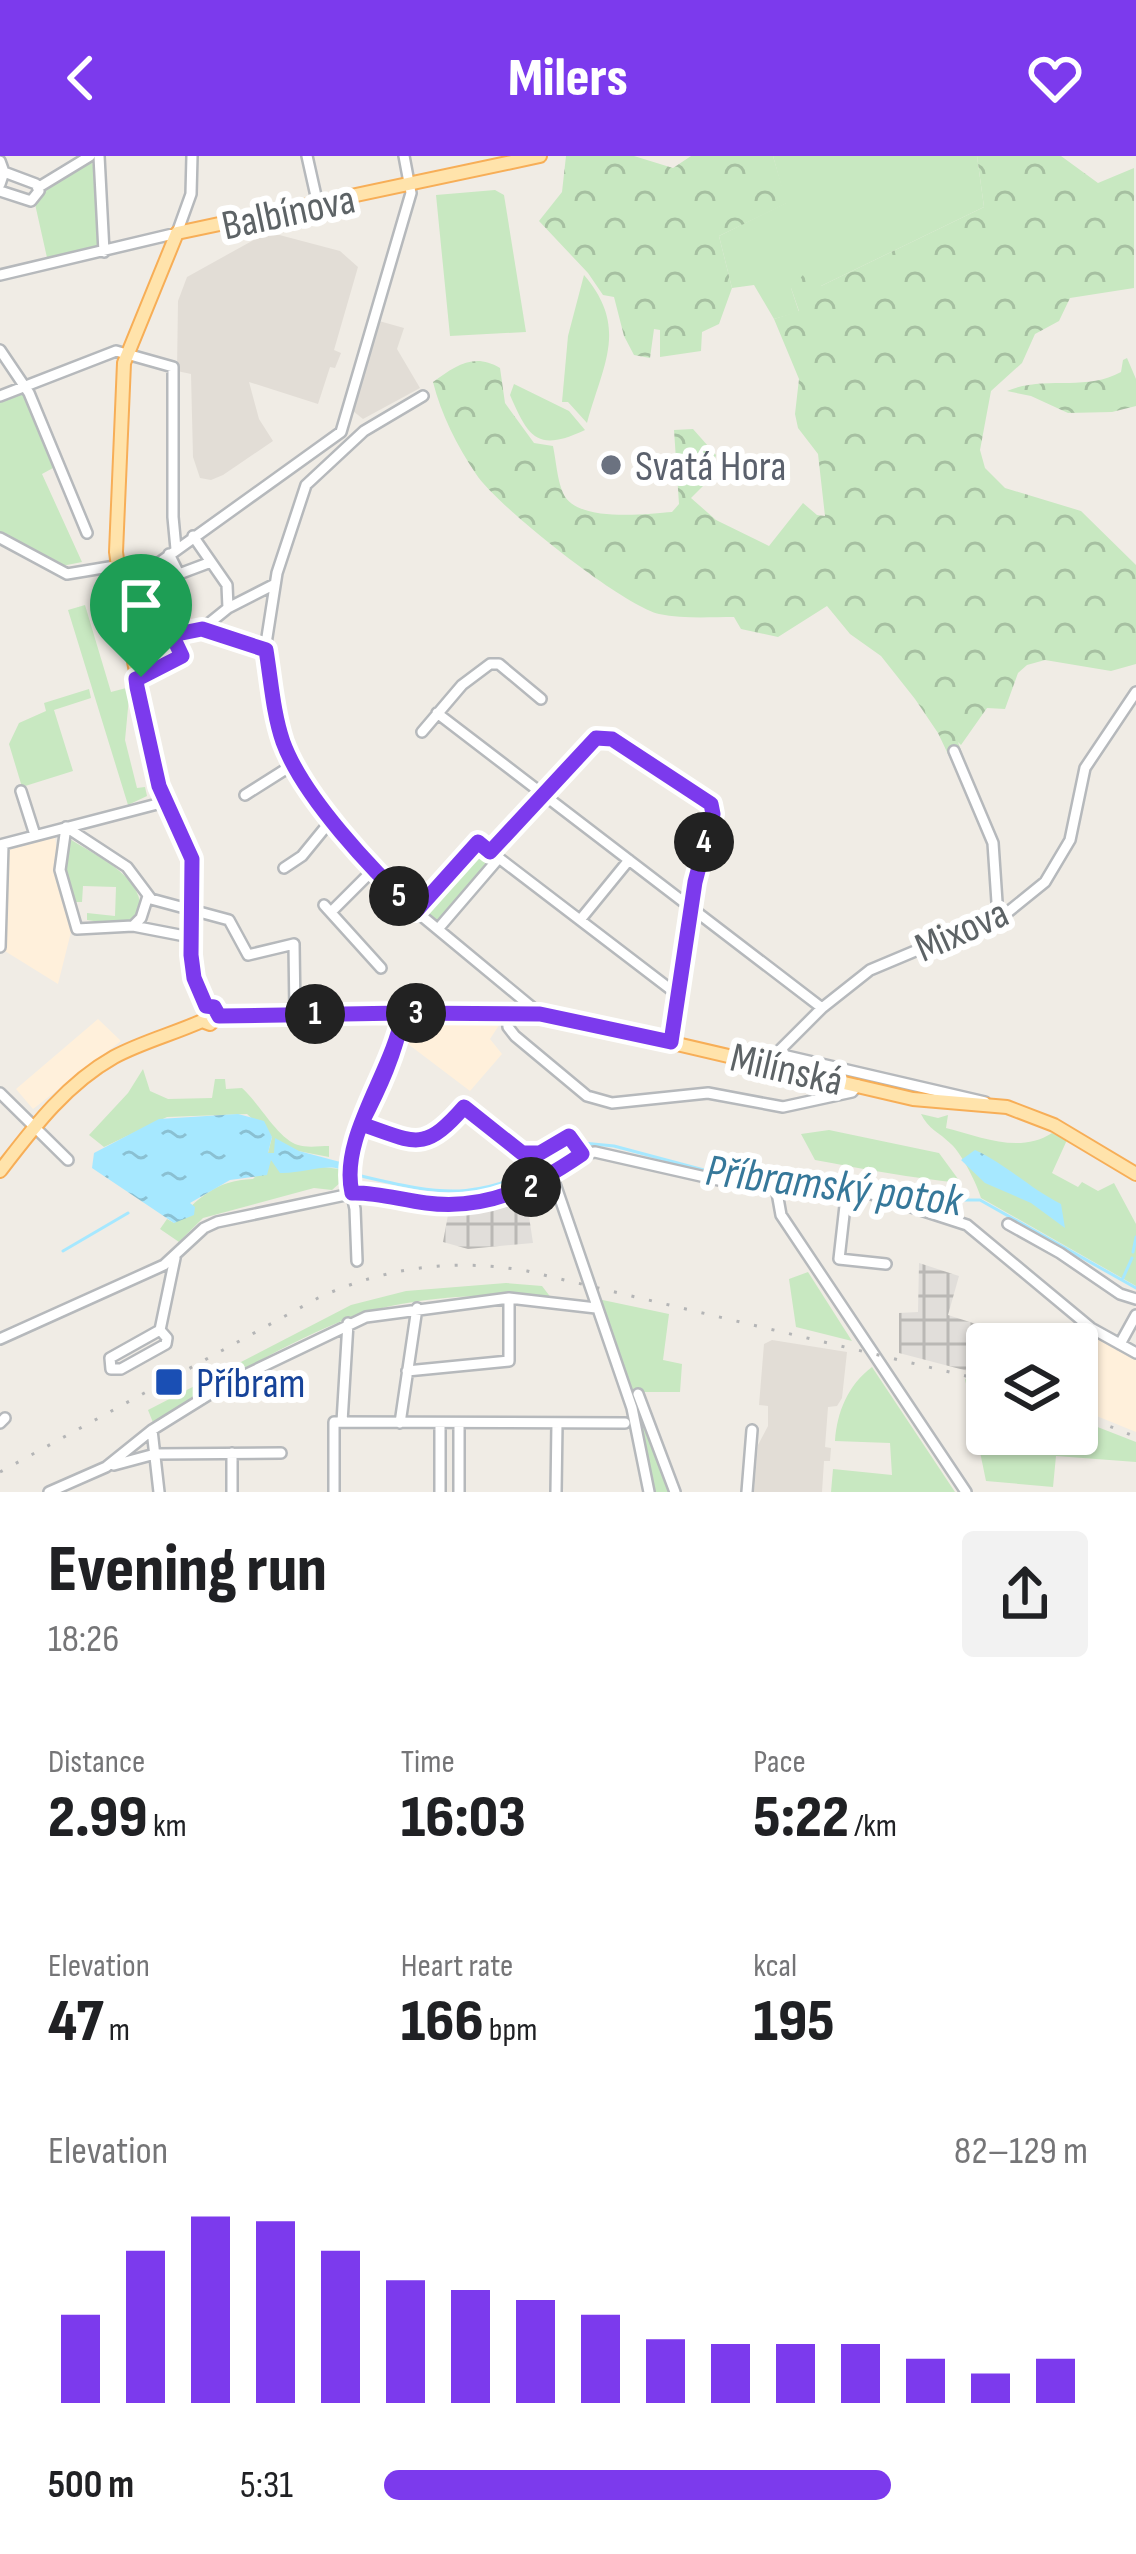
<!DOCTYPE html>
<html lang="en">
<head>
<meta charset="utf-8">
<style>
  body { margin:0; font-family:"Sofia Sans Condensed",sans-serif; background:#f2f2f2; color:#202124; height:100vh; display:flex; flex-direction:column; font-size:45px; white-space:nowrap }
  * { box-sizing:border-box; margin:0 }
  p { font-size:39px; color:#757577 }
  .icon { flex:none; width:66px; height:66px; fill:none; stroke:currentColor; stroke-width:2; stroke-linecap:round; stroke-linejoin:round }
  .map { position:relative; height:1336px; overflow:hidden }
  .details { display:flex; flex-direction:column; background:#fff; flex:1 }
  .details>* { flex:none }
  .tools { position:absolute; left:966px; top:1167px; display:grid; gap:24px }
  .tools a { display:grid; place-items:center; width:132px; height:132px; border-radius:12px; background:#fff; box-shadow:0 3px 9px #0004; font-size:60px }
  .pin { position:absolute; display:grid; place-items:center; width:102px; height:102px; color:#fff; margin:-123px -51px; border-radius:50% 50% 50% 0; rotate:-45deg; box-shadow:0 0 12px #0007 }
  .pin .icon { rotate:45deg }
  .km { position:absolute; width:60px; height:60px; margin:-30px; border-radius:50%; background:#222; color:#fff; font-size:33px; line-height:60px; text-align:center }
  .round { display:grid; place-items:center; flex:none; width:126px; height:126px; border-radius:12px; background:#f2f2f2 }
  .overview { display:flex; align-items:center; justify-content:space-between; height:204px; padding:0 48px }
  h1 { font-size:66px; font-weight:800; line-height:90px }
  .stats { display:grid; grid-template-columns:repeat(3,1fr); gap:18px; height:204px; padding:12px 48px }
  .stats div { display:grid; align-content:center }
  .stats b { font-size:60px; font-weight:800 }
  .stats small { font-size:33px; font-weight:400 }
  .stats p { font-size:33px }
  .chart { height:336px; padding:24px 48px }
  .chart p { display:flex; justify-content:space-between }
  .chart svg { width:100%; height:216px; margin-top:12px; stroke:#7c3aed; stroke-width:6 }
  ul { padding:0 48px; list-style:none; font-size:39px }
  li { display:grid; grid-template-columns:192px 144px 1fr; align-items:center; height:90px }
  li i { height:30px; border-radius:15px; background:#7c3aed }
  header { display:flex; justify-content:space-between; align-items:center; height:156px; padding:0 48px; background:#7c3aed; color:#fff; font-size:54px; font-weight:800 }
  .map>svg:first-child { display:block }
  .commercial { fill:#fff0db }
  .industrial { fill:url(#industrial-grid) }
  .education { fill:#e2ddd6 }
  .green { fill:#c8e8c1 }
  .forest { fill:url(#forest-crowns) }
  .water { fill:url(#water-ripples) }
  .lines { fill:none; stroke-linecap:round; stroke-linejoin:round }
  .stream { stroke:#a6e8ff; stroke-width:3 }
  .minor-casing { stroke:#b6b9bc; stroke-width:14 }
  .major-casing { stroke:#f7ae57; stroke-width:16 }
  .minor { stroke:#fff; stroke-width:9 }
  .major { stroke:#ffe3ab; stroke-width:12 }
  .rail { stroke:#b4b5b6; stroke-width:3; stroke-dasharray:3 15; stroke-linecap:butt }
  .route-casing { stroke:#fff; stroke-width:24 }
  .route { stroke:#7c3aed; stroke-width:15 }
  .worship-dot { fill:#6b7280; stroke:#fff; stroke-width:4.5 }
  .transit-dot { fill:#1a4fb4; stroke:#fff; stroke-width:4.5 }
  .labels { text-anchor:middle; stroke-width:12; stroke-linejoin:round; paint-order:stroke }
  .street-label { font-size:42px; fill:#5d6366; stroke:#fff }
  .worship-label { font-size:42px; fill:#5b616d; stroke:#fff; text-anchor:start }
  .transit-label { font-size:42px; fill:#164399; stroke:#fff; text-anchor:start }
  .water-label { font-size:45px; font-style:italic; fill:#36789a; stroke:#fff }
</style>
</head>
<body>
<header><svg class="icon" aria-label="back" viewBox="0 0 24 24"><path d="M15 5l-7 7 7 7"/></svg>Milers<svg class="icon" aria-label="heart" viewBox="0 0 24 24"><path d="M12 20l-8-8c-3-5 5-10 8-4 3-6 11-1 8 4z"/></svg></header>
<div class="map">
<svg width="1136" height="1336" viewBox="0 0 1136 1336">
  <defs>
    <pattern id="industrial-grid" width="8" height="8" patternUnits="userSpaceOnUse" patternTransform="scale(3)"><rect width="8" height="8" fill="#e1deda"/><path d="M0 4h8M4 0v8" fill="none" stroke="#bab8b5"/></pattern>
    <pattern id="forest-crowns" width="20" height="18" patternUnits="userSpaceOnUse" patternTransform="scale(3)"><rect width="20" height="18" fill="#c8e8c1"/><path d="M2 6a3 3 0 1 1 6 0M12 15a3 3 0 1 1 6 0" fill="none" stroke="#a6c0a1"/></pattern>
    <pattern id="water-ripples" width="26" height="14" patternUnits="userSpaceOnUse" patternTransform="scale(3)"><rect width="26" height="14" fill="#a6e8ff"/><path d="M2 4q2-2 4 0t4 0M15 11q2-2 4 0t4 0" fill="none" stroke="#8ac0d2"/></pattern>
  </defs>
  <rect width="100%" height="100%" fill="#f0ece5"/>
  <path class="commercial" d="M53,673L73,768L58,828L0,792L1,688Z
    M505,860L490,883L502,898L470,935L408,888L412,861Z
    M98,863L121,885L33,953L16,933Z
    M1094,1181L1136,1202V1276L1077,1252V1235Z"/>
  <path class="industrial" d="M527,1047L533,1087L468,1093L443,1086L448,1059Z
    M919,1107L959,1120L948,1159L1038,1188H987V1220L899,1197V1157L918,1156Z"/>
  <path class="education" d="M268,76L340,95L358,111L334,194L341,197L335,212L330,211L318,248L249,226L259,263L273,285L223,319L211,324L200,322L193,301L191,218L177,215L178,145L187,121Z
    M379,165L404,172L397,193L420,232L363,263L353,255Z
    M772,1184L847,1196L842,1242L837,1250L828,1251L825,1291L831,1292L830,1305H824L822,1336H754L758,1289L768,1270V1250L759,1249L764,1188Z"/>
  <path class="green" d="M773,0H977L984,51L821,130L791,132L799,156L774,163L754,129L732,132L719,80L786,47Z
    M92,2L101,90L48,106L35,48L44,32Z
    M495,34L504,39L526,176L450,180L436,39Z
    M584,119C629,172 603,208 587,267L568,246H562L568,180Z
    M514,228L569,255L585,274C538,296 529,283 510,239Z
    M23,237L53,312L42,318L82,406L62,410L0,378V244Z
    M85,449L111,536L130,531L125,584L137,632L145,631L147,640L128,649L68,454Z
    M89,533L91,542L54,554L73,615L22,631L9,588L19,567L46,555L44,547Z
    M70,683C96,700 140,718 141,753L133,764L107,767L87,764V757L115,760L116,731L83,730L82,746H75L65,718Z
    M481,696L491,706L440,769L420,752L473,697Z
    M143,913L150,935L168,943L212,942L215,923H225L226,933L242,932C259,947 278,983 298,989C307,992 320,990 329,990V1001L298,995L275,983V998L268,997L272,981L247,958L167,961L104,991L89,979L128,937Z
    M921,958L938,962L948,959L946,972C981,981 1020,998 1052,977L1067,984L1052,1017L1078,1031L1082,1026L1098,1035L1114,1027L1136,1068V1130L981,1042C977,1028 962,998 951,988C939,976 928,973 921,958Z
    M829,974L939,997L961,1027C912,1022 863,1013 815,1004L801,978Z
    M270,1004L339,1013L341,1026L332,1034L314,1032L203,1062L179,1086L160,1073L167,1063L174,1067C198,1043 215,1024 253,1023Z
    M808,1116L852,1185L796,1171L789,1123Z
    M506,1127L542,1130L552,1143C491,1136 409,1140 350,1162C290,1184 208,1233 154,1269L148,1254L351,1149L406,1135Z
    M593,1142L669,1158L663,1204L682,1208L680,1236H639L675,1336H649L642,1293Z
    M872,1211L955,1336H831L833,1313L892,1319L890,1287L835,1285C837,1256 848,1229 872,1211Z
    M965,1223L987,1230V1278H1077V1263L1136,1286V1306L1056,1300L1053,1331L986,1325Z"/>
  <path class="forest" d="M566,0H634L673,12L691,0H773L787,47L719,80L732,132L719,168L702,176L701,195L660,201V174L654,173L650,202L634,199L624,180L614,141L603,139L588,117L539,65L562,36Z
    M977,0H1061L1098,27L1134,12V132L1070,142L1059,165L1035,178L1022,207L991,235L980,294L985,312L1005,332L1081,355L1136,409V508L1111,515L1045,504L1027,509L1018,517L1005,553L987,552L961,589L958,586L971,622L965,634L938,577L915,543L881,500L850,478L827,450L778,481L741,473L734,461C710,461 683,463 659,458C622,449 498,351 476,318C457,290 441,258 433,226C455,210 474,196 500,212L505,247L534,287L553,290C556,304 557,323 563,337C576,367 646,358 672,356L679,348L674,274L693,273L716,299L709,324L691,342L716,364L769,390L803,347L817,359L825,360L818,298L798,272L795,258L799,223L774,163L799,155L791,132L803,119L821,130L984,51Z
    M1127,202L1136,223V250L1112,256L1068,257L1031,240L1007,235C1044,219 1085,236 1121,216L1123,204Z"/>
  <path class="water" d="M238,958L264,965L272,981L268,997H274L275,982L299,995L344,1007L343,1021L339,1013C325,1008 300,1018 280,1017L271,1004L267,1019L230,1024L190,1047L195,1051L194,1059L174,1067L92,1012L94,997L159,963Z
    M975,994C1006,1008 1029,1032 1061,1048L1065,1072L1031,1047L985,1027L961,1004Z"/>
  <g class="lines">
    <path class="stream" d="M583,987L614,990L730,1021L833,1023L925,1044H980L1136,1132
      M353,1018C451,1042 483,1046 572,993
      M63,1095L128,1057
      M1133,1096L1136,1081
      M1123,1122L1132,1102"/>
    <g class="minor-casing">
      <path id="minor" d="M99,0L104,96
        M307,0L318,49
        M0,5L4,16L0,28
        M39,31L90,0
        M0,35L31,45L39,35L36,28L4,16
        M0,119L177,77L191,38L192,0
        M0,194L29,237L87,377
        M0,240L116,195L173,211V361L176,393
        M423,240L364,275L306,329L277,417L265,494L280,575L304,624L374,713L423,761L540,858
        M193,380L227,429L228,452
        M0,382L67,418L127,408L138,412L182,500L136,523
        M169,398L179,418L211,406
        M142,419L341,276L411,37L404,0
        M202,473L265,494
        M172,479L202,473L228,452L275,428
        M437,557L822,852
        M422,576L462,529L490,508H499L541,543
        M954,595L993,687L998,761
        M21,635L35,679
        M245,639L294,608
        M66,671L127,711L151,743L229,764L248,799L294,788L295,858
        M66,671L60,714L77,773L133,770L141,762L148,740
        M0,689L165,646
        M490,696L591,585L601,581L612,583L711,648L713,658L695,726L671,886
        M284,712L302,700L333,662
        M324,749L381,812
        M416,755L478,686L678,839
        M331,756L374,713
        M580,764L629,704
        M133,770L190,781
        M438,773L499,702
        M0,791L3,689
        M507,856L508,871L515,880L587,940L612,947L708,937L783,951L852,936L858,929
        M774,897L985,946
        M767,907L822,852L870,814L1008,756L1045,726L1070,684L1085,612L1136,536
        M0,937L68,1004
        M361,968L424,985L443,976L464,951L522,997H540L569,980L582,998
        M582,998L595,996L745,1030L856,1033L967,1069L1091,1172L1136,1197
        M552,1019L632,1252L649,1336
        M776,1031L781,1059L966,1336
        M847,1032L839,1103L886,1108
        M1008,1068L1060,1097L1120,1138L1136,1143
        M357,1105L355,1053L349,1026L351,997L385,919L403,857
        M160,1174L110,1202L111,1213H121L166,1188L167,1182L160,1174L175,1102
        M0,1183L164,1109L204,1072L217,1066L355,1037L437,1049L474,1047L530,1032L582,998
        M1120,1188L1136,1159
        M407,1215L509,1205V1142
        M638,1238L675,1336
        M342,1266L348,1167
        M0,1267L5,1262
        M400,1267L417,1152
        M459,1267V1336
        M152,1274L159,1336
        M114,1309L155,1298L281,1297
        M49,1336L106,1311L152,1274L226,1228L366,1161L509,1142L596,1152
        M232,1336V1297
        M334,1336V1266L625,1267
        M440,1336V1267
        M556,1336L557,1267
        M747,1336L752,1274"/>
    </g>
    <g class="major-casing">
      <path id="major" d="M205,850L195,822L192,799V703L159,630L125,461L116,396L124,207L177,77L540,0
        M0,1015C33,972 66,928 114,901C142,886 173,878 202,865L210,868L219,860L230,858L507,856L561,861L913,943L1007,951L1054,969L1136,1018"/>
    </g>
    <use href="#minor" class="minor"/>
    <use href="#major" class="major"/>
    <path class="rail" d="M1077,1257L1136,1281
      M0,1316L318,1142C385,1111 454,1102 527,1115L987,1225"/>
  </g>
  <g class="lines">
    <g class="route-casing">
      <path id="route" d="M141,521L136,523L137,531L159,630L192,703L191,799L194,822L206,850L214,851L219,860L403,857C393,916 339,981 352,1037C376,1036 401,1044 426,1047C486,1055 534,1031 582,998L569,980L540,997H522L464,951C423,998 415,986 361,968C379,933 396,897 403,857L540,858L671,886L695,726L713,658L711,648L612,583L596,582L490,696L478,686L416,755C373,715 303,641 283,586C273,557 271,524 266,494L202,473L172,479L182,500L141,521"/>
    </g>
    <use href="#route" class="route"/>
  </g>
  <circle class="worship-dot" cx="611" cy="309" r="12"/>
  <rect class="transit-dot" x="154" y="1211" width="30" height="30" rx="6"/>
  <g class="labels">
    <g class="street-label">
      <text transform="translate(288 55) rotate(-12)" y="15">Balbínova</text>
      <text transform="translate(961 773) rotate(-24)" y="15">Mixova</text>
      <text transform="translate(787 912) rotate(13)" y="15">Milínská</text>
    </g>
    <g class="worship-label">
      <text x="635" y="324">Svatá Hora</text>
    </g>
    <g class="transit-label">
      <text x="196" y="1241">Příbram</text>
    </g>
    <g class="water-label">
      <text transform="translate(834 1028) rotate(7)" y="16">Příbramský potok</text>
    </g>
  </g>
</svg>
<div class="tools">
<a><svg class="icon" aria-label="layers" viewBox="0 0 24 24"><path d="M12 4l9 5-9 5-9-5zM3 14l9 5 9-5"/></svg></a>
</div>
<div class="pin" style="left:141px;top:521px;background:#1e9e55"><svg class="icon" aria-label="arrive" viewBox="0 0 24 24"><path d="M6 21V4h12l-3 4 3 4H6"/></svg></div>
<b class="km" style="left:315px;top:858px">1</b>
<b class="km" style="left:531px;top:1031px">2</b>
<b class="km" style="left:416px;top:857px">3</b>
<b class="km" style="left:704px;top:686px">4</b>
<b class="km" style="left:399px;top:740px">5</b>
</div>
<section class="details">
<div class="overview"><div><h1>Evening run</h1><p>18:26</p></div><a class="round"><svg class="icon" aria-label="share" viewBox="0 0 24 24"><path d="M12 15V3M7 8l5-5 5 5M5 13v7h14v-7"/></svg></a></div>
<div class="stats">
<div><p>Distance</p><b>2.99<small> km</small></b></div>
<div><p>Time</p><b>16:03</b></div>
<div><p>Pace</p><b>5:22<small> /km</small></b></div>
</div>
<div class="stats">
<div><p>Elevation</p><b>47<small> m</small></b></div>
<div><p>Heart rate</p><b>166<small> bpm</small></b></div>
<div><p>kcal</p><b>195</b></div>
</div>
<div class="chart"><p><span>Elevation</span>82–129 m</p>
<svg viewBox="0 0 160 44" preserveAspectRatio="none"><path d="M5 44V26M15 44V13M25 44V6M35 44V7M45 44V13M55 44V19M65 44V21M75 44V23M85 44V26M95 44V31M105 44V32M115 44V32M125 44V32M135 44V35M145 44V38M155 44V35"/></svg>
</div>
<ul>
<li><b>500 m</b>5:31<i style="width:72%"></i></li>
</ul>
</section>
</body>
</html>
